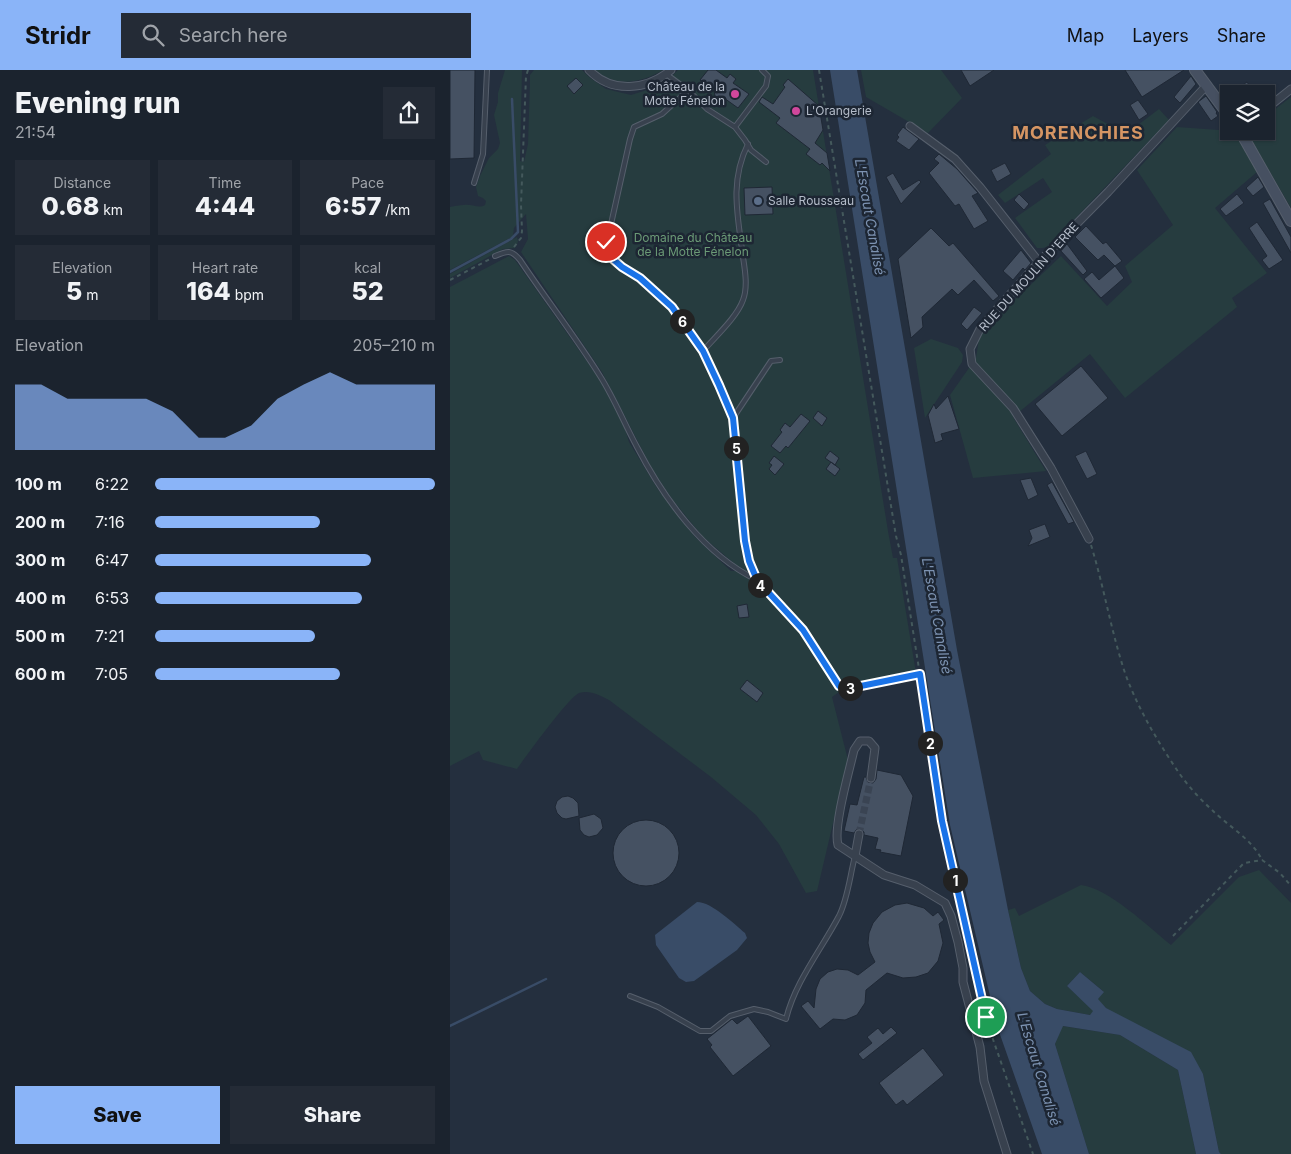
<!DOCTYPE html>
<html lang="en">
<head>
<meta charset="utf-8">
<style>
  body { margin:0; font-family:Inter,sans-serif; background:#242b36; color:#f1f3f6; height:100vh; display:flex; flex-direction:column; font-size:19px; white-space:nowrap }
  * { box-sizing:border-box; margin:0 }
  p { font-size:16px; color:#a0a4aa }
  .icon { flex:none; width:28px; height:28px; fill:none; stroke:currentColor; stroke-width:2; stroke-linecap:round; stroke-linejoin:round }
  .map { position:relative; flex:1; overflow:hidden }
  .sheet { display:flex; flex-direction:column; background:#1b232e; width:450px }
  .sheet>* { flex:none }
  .controls { position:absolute; left:770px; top:15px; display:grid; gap:10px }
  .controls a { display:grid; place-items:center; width:55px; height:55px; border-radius:0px; background:#1b232e; box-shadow:0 1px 4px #0004,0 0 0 1px #39404a; font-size:25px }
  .pin { position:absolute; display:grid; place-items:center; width:42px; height:42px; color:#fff; margin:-21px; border:2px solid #fff; border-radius:50%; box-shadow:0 1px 5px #0007 }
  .km { position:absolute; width:25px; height:25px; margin:-12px; border-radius:50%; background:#222; color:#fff; font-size:14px; line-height:25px; text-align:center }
  .round { display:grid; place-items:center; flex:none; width:52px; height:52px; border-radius:0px; background:#242b36 }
  .head { display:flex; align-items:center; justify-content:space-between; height:85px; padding:0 15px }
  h1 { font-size:28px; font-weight:800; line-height:38px }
  .metrics { display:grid; grid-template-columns:repeat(3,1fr); gap:8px; height:85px; padding:5px 15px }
  .metrics div { display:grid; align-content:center; border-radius:0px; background:#242b36; text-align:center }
  .metrics b { font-size:25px; font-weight:800 }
  .metrics small { font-size:14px; font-weight:400 }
  .metrics p { font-size:14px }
  .chart { height:140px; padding:10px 15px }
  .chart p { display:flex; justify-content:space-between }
  .chart svg { width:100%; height:90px; margin-top:5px; fill:#8ab4f8; opacity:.7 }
  .action { display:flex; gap:10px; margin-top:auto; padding:10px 15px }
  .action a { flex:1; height:58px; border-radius:0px; background:#8ab4f8; color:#111; font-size:20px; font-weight:800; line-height:58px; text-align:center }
  .action a+a { background:#242b36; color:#f1f3f6 }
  ul { padding:0 15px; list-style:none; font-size:16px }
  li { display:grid; grid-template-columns:80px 60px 1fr; align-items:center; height:38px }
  li i { height:12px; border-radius:6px; background:#8ab4f8 }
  header { display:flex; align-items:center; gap:30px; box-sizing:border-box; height:70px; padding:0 25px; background:#8ab4f8; color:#111 }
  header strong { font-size:24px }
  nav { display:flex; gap:28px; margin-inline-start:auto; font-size:18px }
  .search { width:350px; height:45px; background:#242b36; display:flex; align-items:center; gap:12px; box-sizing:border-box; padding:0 18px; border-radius:0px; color:#a0a4aa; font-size:19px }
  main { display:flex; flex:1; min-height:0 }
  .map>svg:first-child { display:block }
  .green { fill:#263c3f }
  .water { fill:#394c67 }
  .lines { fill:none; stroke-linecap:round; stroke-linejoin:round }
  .stream { stroke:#394c67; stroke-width:2.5 }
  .building { fill:#455162; stroke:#1f2835 }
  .street-tunnel { stroke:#3a4453; stroke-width:7; stroke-dasharray:7 3.5; stroke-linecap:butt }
  .lane-casing { stroke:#565f6c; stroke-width:6 }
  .street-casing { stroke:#565f6c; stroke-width:9 }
  .secondary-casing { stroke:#565f6c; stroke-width:12 }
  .path { stroke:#44595c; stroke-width:2; stroke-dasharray:4 4; stroke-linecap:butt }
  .lane { stroke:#38414e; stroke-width:4 }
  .street { stroke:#38414e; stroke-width:7 }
  .secondary { stroke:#465061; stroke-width:10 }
  .route-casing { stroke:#fff; stroke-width:10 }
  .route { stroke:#1a73e8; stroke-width:6 }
  .hotel-dot { fill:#d1479c; stroke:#1d2633; stroke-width:2 }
  .service-dot { fill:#5c6f8a; stroke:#1d2633; stroke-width:2 }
  .labels { text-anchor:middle; stroke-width:5; stroke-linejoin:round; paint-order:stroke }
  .poi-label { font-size:12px; fill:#b4bcc9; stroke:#1d2633; text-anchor:start }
  .park-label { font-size:12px; fill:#6b9a76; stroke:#1d2633 }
  .street-label { font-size:12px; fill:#b4bcc9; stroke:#1d2633 }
  .water-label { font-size:14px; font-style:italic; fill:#7c92b1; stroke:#1d2633 }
  .district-label { font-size:18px; font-weight:bold; letter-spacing:1px; fill:#d59563; stroke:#1d2633 }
</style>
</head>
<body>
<header>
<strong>Stridr</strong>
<div class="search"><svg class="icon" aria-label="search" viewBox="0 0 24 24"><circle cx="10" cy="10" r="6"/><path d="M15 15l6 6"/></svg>Search here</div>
<nav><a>Map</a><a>Layers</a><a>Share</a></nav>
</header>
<main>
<section class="sheet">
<div class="head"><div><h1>Evening run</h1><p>21:54</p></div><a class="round"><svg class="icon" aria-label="share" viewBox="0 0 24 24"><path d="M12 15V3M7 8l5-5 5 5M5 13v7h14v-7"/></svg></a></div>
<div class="metrics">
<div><p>Distance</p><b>0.68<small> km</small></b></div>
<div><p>Time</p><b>4:44</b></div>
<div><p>Pace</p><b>6:57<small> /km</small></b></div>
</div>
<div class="metrics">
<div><p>Elevation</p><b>5<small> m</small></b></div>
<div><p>Heart rate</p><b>164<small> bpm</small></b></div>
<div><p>kcal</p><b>52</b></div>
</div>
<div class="chart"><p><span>Elevation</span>205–210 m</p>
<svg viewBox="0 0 160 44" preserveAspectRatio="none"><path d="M0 44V12L10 12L20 19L30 19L40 19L50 19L60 25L70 38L80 38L90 32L100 19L110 12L120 6L130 12L140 12L150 12L160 12V44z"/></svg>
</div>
<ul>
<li><b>100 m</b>6:22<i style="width:100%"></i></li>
<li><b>200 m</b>7:16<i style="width:59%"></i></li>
<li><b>300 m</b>6:47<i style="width:77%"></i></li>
<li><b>400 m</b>6:53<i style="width:74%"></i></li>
<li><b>500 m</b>7:21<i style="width:57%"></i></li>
<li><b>600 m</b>7:05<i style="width:66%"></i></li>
</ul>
<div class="action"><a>Save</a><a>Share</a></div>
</section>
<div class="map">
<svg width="841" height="1084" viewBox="0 0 841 1084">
  <rect width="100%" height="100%" fill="#242f3e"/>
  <path class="green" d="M55,0H72L70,91L74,92L78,74L80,11V5L84,0H132L139,7L156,19L181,25L213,15L228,0H363L438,461L443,488H447L466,603L404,616L398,617L392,614L387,618L389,622L382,627L398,690L367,821L356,823L329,774L306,745L261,707L159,630C149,625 140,620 129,623C119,627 76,686 67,699L33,690L29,681L0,696V217L59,186L65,190L148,307L174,355L179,372L207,418L245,467L281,501H293L252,466L222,429L202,399L152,302L71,182L78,169L76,144L64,158L63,165L62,167L0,200V137C5,136 9,135 14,135C22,134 29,139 35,135L36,131L33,128L28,126L26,117L30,106L39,88L48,79L50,73L44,45L48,32V23Z
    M145,0H213C191,13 166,18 145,0Z
    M411,0H491L512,28L478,63L416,27Z
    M841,27V138L796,61H816V46Z
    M709,39L719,50L599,176L593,178H587L565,148L602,122L593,108L555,133L548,125L601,84L595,75L643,46L676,64Z
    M727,57L783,61L807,102L765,138L817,203L782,228L787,237L675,328L640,284L563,347L596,401L523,408L500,325L526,288L529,269L540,253L611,186L657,236L682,212L675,196L723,155L687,100Z
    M67,167L68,172L65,178L53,179L0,208V204Z
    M481,269L508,278L513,285L512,292L475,348L464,278Z
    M809,800L841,833V1084H771L769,1082L753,1004L656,938L647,929L653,921L630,902L617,916L644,941L640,945L607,939L595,934L580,921L571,898L558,840L565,838L569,846L631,815C658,818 699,857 721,875L789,807Z
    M612,956L670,965L728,1000L746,1084H639L605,974Z"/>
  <path class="water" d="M380,0H407L507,580L558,840L571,898L580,921L595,934L607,939L640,945L643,941L617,916L630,902L654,922L648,929L656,938L741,982L753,1004L769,1082L771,1084H746L728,1000L670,965L613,956L605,974L639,1084H592L547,956L500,755Z
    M247,832C262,832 284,854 295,863L297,868L287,880L244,911L236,912L229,908L206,875L205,865Z"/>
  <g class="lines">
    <path class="stream" d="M0,202L61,169L68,162L62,29
      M0,956L96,909"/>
  </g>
  <path class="building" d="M0,0H25L24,88L0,89Z
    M258,0H266L277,8L280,4L286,9L283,13L299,24L288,38L274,28L269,29L265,26L264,21L250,10Z
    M511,0H544L520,16Z
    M675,0H734L692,27Z
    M741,6L746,14L730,33L724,27Z
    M126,8L133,15L124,24L117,16Z
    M338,9L369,36L373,60L365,73L377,83L380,101L372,93L370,95L356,84L360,79L326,53L330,48L309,32L312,27L323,34L335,17L333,15Z
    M797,12L805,24H790L787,19Z
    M756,26L767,42L766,43L768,46L761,51L748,32Z
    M688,30L698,44L689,50L680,35Z
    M453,57L469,69L459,80L446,71L449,67L447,65Z
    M489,84L507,99L528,123L522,126L538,151L524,159L509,134L505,136L479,103L489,93L484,89Z
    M555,93L561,104L547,112L541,100Z
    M443,103L453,120L469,110L471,112L451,134L436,107Z
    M808,107L814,117L803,126L796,118Z
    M322,117L323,144L295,145L294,118Z
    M569,124L579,134L574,140L564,130Z
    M787,124L794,133L776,146L770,139Z
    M820,129L841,167V183L813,133Z
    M807,152L833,190L819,199L812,190L817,186L799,158Z
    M636,156L653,174L656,172L672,191L665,196L654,185L648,190L625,167Z
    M481,158L499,176L503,173L549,226L543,231L524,210L508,225L502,219L472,247L473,257L461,268L448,189Z
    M617,174L637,201L633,205L610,180Z
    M571,180L581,193L575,200L573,198L563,210L553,201Z
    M665,196L674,208L651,228L634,209L642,202L649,210Z
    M524,237L532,243L517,260L511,254Z
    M631,296L658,328L612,366L585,334Z
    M498,326L509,359L491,364L493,370L485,373L478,345L484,334L486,339Z
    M368,341L377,348L372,356L363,348Z
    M351,344L360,351L338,378L336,376L330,383L321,376L332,362L330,360L335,353L340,357Z
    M380,381L389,388L385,395L375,388Z
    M636,381L647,404L637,409L625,386Z
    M324,386L334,394L325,405L319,399L322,395L319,393Z
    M381,392L390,399L385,406L376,399Z
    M581,408L588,425L578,430L570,410Z
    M602,412L624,452L618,454L597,415Z
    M595,454L600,467L578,476L582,468L579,460Z
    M297,534L299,547L289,548L287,536Z
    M297,610L313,623L307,632L290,619Z
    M427,700L451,705L463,726L451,786L430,782L431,780L425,779L428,768L414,765V762L410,759H407L404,763L394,761L400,734L407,735L414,707H416L418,712L423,713L426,709Z
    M118,726L123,728L128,733L129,746L116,749L112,748L107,743L105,737L107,731L112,727Z
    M144,744L151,749L153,758L147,765L139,767L134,765L130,760L129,748Z
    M163 783a33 33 0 1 1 66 0a33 33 0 1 1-66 0Z
    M457,833L474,838L483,846L488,842L494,850L489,854L493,873L488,891L478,903L466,907L453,908L437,903L416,920L415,933L407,945L395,950L383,949L370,959L351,936L358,931L364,938L366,919L370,909L378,902L387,899L398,900L408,905L425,892L420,882L418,873L419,863L423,853L432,842L445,835Z
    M298,946L321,976L283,1006L260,977L262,975L257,969L282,949L287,954Z
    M441,957L447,963L413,990L408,984L422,973L417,967L428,958L433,964Z
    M473,978L494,1005L457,1035L453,1030L446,1035L429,1013Z"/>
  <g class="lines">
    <path class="street-tunnel" d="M409,764L421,708"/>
    <g class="lane-casing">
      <path id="lane" d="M216,4L239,21L257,39L285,57L295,70L301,80L316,92
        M239,21L235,23L212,44L184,57L180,69L157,172C163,194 173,196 190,208C198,213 207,221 214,228C229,243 240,263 253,281C265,267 287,247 293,230C298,217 295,200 293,187C288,147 279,112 298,74
        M285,57L316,16L318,6L312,0
        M24,113L33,84L37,0
        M45,186C57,181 61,179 70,190C96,229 125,266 150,306C164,328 174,353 187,377C213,427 254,485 307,510
        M253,281L283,348L295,471L299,491L307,510
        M283,348L321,291L330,290
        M180,926L208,937L250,961H261L280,946L304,939L318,942L336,949C345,912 371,880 389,846C398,828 400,805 405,786"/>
    </g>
    <g class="street-casing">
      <path id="street" d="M139,0C162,24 197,20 221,0
        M816,39L841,19
        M460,56L505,89L530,117L589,192
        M639,469L601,398L563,338L522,294L520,279L530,259L546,240L589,192L658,122L757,15
        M421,708L425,678L419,671H410L404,680C399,702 383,757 388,775L434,805L465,815L495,833L501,846L508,872L513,898V912L530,977L534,1011L557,1084
        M405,786L409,764"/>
    </g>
    <g class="secondary-casing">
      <path id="secondary" d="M745,0L779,46
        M790,61L841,151"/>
    </g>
    <path class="path" d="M369,0L446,466L451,485L493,751L504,808L538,955L583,1084
      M64,177L71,168L72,161L71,135L76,6L78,0
      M0,210L40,189
      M641,475C654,517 661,561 675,603C688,639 708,672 729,703C738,716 750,729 762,740C778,756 802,769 812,790
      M311,515L353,560L389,616L401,618L469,604
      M723,866L794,793L812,790L830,803L841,816"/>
    <use href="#lane" class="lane"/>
    <use href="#street" class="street"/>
    <use href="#secondary" class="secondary"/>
  </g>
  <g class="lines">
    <g class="route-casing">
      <path id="route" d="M156,172L159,182L164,190L172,197L190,208L222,237L253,281L269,315L283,348L295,471L299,491L307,510L353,560L389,616L401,618L470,604L492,751L536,947"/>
    </g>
    <use href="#route" class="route"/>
  </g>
  <g class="hotel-dot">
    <circle cx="285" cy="24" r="5"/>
    <circle cx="346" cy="41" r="5"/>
  </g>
  <circle class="service-dot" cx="308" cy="131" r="5"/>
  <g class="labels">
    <g class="poi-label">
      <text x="275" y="21" text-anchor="end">Château de la<tspan x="275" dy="14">Motte Fénelon</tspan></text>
      <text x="356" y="45">L'Orangerie</text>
      <text x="318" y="135">Salle Rousseau</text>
    </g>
    <g class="park-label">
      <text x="243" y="172">Domaine du Château<tspan x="243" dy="14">de la Motte Fénelon</tspan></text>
    </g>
    <g class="street-label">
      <text transform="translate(579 207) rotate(-48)" y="4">RUE DU MOULIN D'ERRE</text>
    </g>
    <g class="water-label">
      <text transform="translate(420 147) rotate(80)" y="5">L'Escaut Canalisé</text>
      <text transform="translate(487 546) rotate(80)" y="5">L'Escaut Canalisé</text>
      <text transform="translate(589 999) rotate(73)" y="5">L'Escaut Canalisé</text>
    </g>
    <g class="district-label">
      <text x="628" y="69">MORENCHIES</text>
    </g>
  </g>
</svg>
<div class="controls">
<a><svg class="icon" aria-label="layers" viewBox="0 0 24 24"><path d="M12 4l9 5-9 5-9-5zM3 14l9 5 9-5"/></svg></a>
</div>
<div class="pin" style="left:536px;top:947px;background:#1e9e55"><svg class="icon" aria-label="arrive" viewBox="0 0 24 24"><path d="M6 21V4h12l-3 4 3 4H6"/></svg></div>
<div class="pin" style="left:156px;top:172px;background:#d93025"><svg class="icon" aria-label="check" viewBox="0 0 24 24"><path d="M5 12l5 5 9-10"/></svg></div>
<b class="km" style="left:505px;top:810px">1</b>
<b class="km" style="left:480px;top:673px">2</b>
<b class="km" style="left:400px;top:618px">3</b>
<b class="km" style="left:310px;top:515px">4</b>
<b class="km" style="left:286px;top:378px">5</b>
<b class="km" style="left:232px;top:251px">6</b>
</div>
</main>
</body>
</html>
